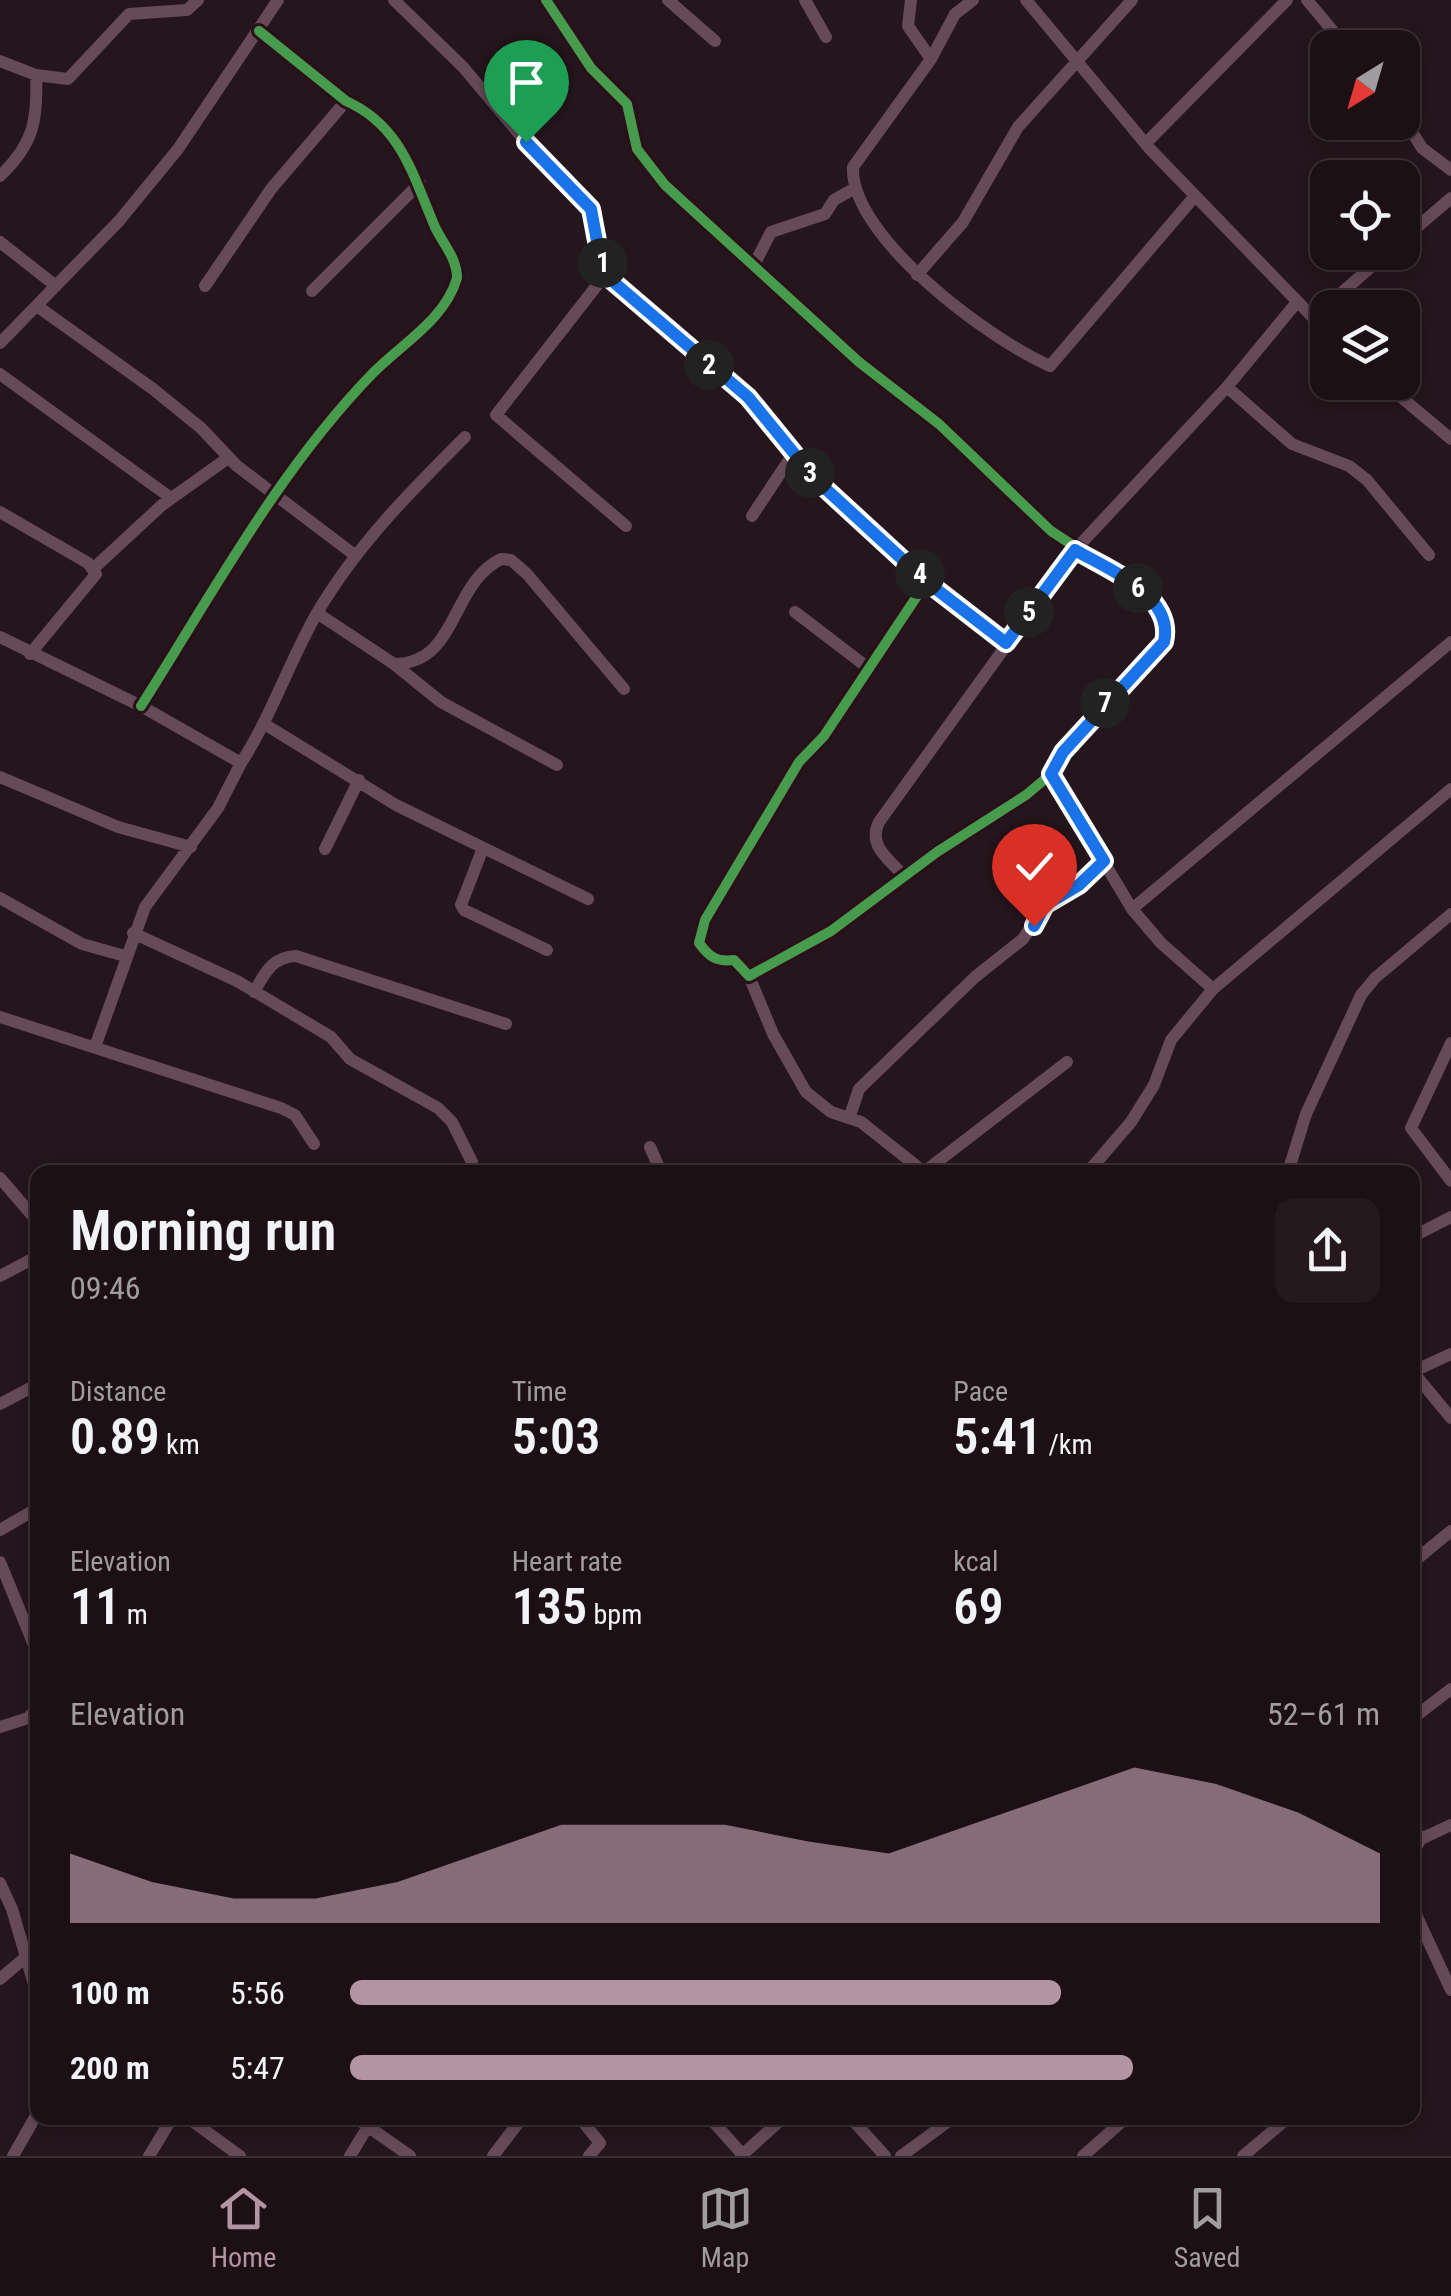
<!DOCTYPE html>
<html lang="en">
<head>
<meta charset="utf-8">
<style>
  body { margin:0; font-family:"Roboto Condensed",sans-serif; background:#25191e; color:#f1f3f6; height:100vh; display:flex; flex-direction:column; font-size:38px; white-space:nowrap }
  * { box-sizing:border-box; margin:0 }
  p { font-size:32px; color:#a09da0 }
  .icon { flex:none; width:55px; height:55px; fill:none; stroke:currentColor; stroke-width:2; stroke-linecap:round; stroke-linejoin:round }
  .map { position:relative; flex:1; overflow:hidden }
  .details { position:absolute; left:30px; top:1165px; width:1390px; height:960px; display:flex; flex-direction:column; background:#1c1015; border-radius:20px; box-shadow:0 5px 15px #0003,0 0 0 2px #3a3034 }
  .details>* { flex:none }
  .needle { width:65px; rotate:217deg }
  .buttons { position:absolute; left:1310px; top:30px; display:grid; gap:20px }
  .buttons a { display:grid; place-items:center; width:110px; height:110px; border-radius:20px; background:#1c1015; box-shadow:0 5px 15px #0003,0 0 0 2px #3a3034; font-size:50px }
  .pin { position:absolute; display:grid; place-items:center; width:85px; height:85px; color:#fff; margin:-102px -42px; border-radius:50% 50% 50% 0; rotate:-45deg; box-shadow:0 0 10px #0007 }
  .pin .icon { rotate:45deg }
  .km { position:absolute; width:50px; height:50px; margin:-25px; border-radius:50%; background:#222; color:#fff; font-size:28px; line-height:50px; text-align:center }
  .round { display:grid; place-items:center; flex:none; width:105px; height:105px; border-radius:20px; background:#25191e }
  .head { display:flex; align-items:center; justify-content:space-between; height:170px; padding:0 40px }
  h1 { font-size:55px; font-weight:600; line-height:75px }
  .figures { display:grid; grid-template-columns:repeat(3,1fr); gap:15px; height:170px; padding:10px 40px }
  .figures div { display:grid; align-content:center }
  .figures b { font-size:50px; font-weight:600 }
  .figures small { font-size:28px; font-weight:400 }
  .figures p { font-size:28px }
  .chart { height:280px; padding:20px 40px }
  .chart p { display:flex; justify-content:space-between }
  .chart svg { width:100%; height:180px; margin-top:10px; fill:#b394a3; opacity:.7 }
  ul { padding:0 40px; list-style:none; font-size:32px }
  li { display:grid; grid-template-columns:160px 120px 1fr; align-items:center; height:75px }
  li i { height:25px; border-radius:12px; background:#b394a3 }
  .tabs { display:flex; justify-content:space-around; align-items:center; height:140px; border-top:2px solid #3a3034; background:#1c1015; font-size:28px; color:#a09da0 }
  .tabs a { display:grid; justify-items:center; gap:5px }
  .tabs .current { color:#b394a3 }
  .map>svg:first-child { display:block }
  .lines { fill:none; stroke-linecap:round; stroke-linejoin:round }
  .minor { stroke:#664a58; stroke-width:12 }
  .cycleway-casing { stroke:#2b0f1b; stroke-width:16 }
  .cycleway { stroke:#469c4c; stroke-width:10 }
  .route-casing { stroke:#fff; stroke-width:20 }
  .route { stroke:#1a73e8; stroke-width:12 }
</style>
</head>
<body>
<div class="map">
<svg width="1451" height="2156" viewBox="0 0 1451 2156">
  <rect width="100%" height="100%" fill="#25151c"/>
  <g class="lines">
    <path class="minor" d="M394,0L463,67L526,142L591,209L603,264L598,284L496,415L626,526
      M546,0L591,68L627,104L637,149L665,185L859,362L939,424L1051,531L1146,593L1158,609L1166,634L1156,653L1126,679L1063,752L1051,774L1026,795L937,852L831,931L749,976L734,960C717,962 710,958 699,943L705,920L799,762L824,736L927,581
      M668,0L715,41
      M805,0L826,37
      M911,0L908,26L931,59
      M973,0L955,14L931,59L853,167C850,237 990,340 1050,366L1195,196
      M1026,0L1149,148L1328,333
      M1307,0L1347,48
      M0,61L36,75L68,79L129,14L187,10L198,0
      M1402,116L1422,148L1451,170
      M1146,143L1287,0
      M0,176C34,144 38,119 36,75
      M1402,240L1451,198
      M0,242L56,286
      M754,265L771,232L825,214L834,200L855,188
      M603,273L749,397L815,479L927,581L1006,643
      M917,275L963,222L1018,127L1132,0
      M205,286L271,189L346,101
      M312,291L420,183
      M37,306L153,389L201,428L237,466L356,556
      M1314,317L1388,252
      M0,343L119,221L178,149L278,0
      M0,374L171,498
      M1383,382L1451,439
      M1227,387L1292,444L1349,466L1367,480L1429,555
      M0,512L88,563L96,574L30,654
      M752,516L793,454
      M94,568L162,505L228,458
      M795,612L867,667
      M317,613L394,664L441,702L557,765
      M0,637L141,706L241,763C272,715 289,662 317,613C357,545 410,492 465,437
      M394,664C458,664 450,584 501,559L511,560L527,574L624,689
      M141,706C213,593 278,471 372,374C401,344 445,320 457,278C457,258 443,244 435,227C413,176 402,126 346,101L259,31
      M266,725L396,805L588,899
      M1051,774L1132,909L1161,943L1213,989
      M0,777L118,827L191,847
      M483,848L461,905L464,910L547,950
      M325,849L359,780
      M905,877C890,860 867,846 879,822L1075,550L1227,387L1297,302
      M0,898L82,944L125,956
      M1132,909L1451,642
      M133,933L237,981L331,1037L350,1059L438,1108L452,1122L472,1162
      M749,976L773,1034L806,1092L831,1112L861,1122L924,1172L1067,1062
      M254,992C265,973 272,957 296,956L506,1024
      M0,1017L281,1108L295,1115L314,1144
      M1451,1043L1411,1128L1451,1181
      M95,1047L145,907L218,808L241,763
      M850,1116L859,1089L975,977L1023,939L1045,905L1079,885L1104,861
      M650,1147L661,1172
      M1088,1172L1131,1122L1154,1085L1171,1040L1213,989L1451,789
      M1288,1172L1306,1114L1361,995L1375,978L1451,914
      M0,1178L38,1222
      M1412,1237L1451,1217
      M0,1276L38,1256
      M1412,1372L1451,1354
      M1413,1372L1451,1418
      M0,1404L38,1384
      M0,1530L38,1508
      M0,1562L38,1655
      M1412,1563L1451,1531
      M1412,1719L1451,1689
      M0,1727L28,1718L38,1707
      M1412,1825L1421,1839
      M1412,1854L1421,1839L1451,1825
      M0,1883L12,1909L38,1998
      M1412,1906L1451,1990
      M0,1979L27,1956
      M188,2118L240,2156
      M356,2118L410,2156
      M580,2118L600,2143L589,2156
      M710,2118L742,2154
      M851,2118L885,2156
      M13,2156L38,2112
      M149,2156L172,2118
      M350,2156L367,2128
      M493,2156L522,2118
      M741,2156L783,2118
      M901,2156L953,2118
      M1083,2156L1126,2118
      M1243,2156L1288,2118"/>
    <g class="cycleway-casing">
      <path id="cycleway" d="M546,0L591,68L627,104L637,149L665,185L859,362L939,424L1051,531L1146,593L1158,609L1166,634L1156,653L1126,679L1063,752L1051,774L1026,795L937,852L831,931L749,976L734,960C717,962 710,958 699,943L705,920L799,762L824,736L927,581
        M141,706C213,593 278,471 372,374C401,344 445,320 457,278C457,258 443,244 435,227C413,176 402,126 346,101L259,31"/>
    </g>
    <use href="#cycleway" class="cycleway"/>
  </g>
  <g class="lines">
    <g class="route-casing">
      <path id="route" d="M526,142L591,209L603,273L748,397L815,479L927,582L1006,643L1075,550C1107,569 1175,595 1164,642L1063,752L1051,774L1104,861L1079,885L1045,905L1034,926"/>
    </g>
    <use href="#route" class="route"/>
  </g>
</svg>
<div class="buttons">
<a><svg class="needle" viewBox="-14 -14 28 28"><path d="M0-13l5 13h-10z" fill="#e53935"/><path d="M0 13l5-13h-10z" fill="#a09da0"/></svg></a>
<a><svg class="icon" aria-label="locate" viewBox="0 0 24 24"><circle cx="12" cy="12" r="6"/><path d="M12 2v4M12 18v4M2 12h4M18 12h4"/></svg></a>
<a><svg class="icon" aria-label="layers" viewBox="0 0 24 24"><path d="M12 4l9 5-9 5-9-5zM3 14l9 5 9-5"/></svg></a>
</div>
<div class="pin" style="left:526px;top:142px;background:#1e9e55"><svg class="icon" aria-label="arrive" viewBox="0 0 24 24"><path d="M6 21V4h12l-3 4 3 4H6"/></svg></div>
<div class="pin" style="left:1034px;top:926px;background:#d93025"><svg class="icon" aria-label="check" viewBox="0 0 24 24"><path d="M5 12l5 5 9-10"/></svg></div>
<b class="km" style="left:603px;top:263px">1</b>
<b class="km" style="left:709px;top:365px">2</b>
<b class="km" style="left:810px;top:473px">3</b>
<b class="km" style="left:920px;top:574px">4</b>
<b class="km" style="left:1029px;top:612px">5</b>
<b class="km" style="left:1138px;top:588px">6</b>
<b class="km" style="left:1105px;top:703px">7</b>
<section class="details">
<div class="head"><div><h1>Morning run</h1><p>09:46</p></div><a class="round"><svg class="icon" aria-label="share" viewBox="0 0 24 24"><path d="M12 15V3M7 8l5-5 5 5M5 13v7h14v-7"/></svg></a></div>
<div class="figures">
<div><p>Distance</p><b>0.89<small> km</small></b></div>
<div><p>Time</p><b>5:03</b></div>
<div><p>Pace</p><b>5:41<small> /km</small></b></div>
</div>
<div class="figures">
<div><p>Elevation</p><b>11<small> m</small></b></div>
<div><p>Heart rate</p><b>135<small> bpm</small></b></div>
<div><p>kcal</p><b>69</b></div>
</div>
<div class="chart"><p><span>Elevation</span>52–61 m</p>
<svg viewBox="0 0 160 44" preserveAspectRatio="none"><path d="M0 44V27L10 34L20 38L30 38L40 34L50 27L60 20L70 20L80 20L90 24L100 27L110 20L120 13L130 6L140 10L150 17L160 27V44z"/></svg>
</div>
<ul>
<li><b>100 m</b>5:56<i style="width:69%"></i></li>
<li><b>200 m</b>5:47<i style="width:76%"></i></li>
</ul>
</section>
</div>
<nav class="tabs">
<a class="current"><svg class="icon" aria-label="home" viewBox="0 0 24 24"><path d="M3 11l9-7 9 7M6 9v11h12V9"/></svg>Home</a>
<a><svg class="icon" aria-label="map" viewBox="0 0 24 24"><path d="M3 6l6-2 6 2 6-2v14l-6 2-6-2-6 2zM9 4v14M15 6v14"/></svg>Map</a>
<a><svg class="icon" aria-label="saved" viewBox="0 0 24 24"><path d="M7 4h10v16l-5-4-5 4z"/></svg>Saved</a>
</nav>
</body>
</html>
